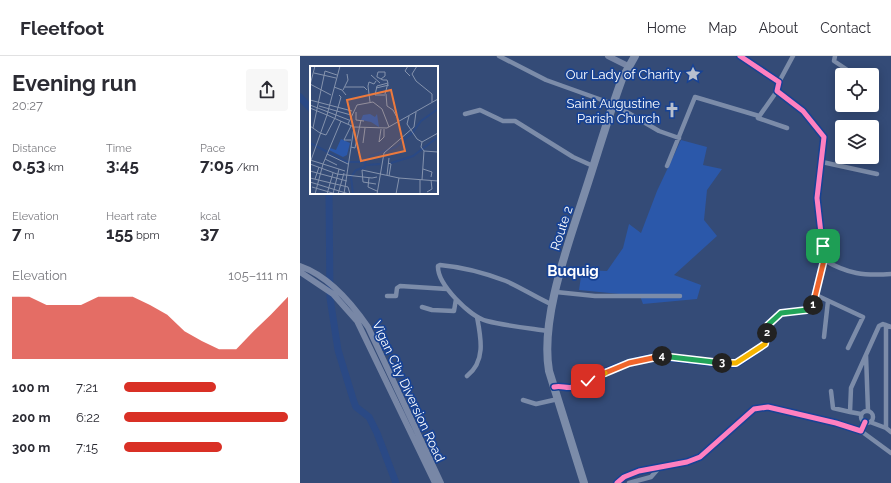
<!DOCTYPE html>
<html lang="en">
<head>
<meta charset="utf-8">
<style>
  body { margin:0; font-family:Raleway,sans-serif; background:#f7f7f7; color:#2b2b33; height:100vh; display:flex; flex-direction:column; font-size:15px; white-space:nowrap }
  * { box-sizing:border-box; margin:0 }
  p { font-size:13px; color:#7c7c81 }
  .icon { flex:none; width:22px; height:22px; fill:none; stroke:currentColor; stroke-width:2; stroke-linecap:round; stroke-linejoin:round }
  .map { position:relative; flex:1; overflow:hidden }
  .drawer { display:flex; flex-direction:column; background:#fff; width:300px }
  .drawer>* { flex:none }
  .tools { position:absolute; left:535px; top:12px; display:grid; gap:8px }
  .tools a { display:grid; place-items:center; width:44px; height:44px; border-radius:4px; background:#fff; box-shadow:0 2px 10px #0003; font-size:20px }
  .pin { position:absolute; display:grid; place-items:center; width:34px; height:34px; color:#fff; margin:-17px; border-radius:8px; box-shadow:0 2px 6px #0006 }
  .km { position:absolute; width:20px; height:20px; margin:-10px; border-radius:50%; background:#222; color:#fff; font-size:11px; line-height:20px; text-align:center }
  .round { display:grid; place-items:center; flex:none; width:42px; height:42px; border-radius:4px; background:#f7f7f7 }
  .head { display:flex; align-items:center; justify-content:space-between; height:68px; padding:0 12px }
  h1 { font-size:22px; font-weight:700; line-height:30px }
  .figures { display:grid; grid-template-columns:repeat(3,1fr); gap:6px; height:68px; padding:4px 12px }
  .figures div { display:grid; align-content:center }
  .figures b { font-size:17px; font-weight:700 }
  .figures small { font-size:11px; font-weight:400 }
  .figures p { font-size:11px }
  .chart { height:112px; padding:8px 12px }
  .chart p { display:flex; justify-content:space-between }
  .chart svg { width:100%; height:72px; margin-top:4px; fill:#d93025; opacity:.7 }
  ul { padding:0 12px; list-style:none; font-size:13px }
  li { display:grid; grid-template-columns:64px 48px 1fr; align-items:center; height:30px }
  li i { height:10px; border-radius:5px; background:#d93025 }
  header { display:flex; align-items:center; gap:24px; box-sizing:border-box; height:56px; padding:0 20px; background:#fff; border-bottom:1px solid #e1e1e2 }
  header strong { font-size:19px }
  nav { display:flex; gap:22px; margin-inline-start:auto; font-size:14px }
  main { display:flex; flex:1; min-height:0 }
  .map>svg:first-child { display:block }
  .green { fill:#2b58aa }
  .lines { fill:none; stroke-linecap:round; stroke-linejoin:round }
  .river { stroke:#2a4985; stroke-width:7 }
  .street { stroke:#7c8ca9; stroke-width:4.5 }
  .secondary { stroke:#7887a6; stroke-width:6 }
  .highway { stroke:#7c8ca9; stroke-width:8 }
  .cycleway-casing { stroke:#174294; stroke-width:8 }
  .cycleway { stroke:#ff80c0; stroke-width:5 }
  .split-1-casing { stroke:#fff; stroke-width:8 }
  .split-2-casing { stroke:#fff; stroke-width:8 }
  .split-3-casing { stroke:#fff; stroke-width:8 }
  .split-4-casing { stroke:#fff; stroke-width:8 }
  .split-5-casing { stroke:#fff; stroke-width:8 }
  .split-6-casing { stroke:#fff; stroke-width:8 }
  .split-1 { stroke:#f0652b; stroke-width:5 }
  .split-2 { stroke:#22a559; stroke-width:5 }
  .split-3 { stroke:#f5b400; stroke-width:5 }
  .split-4 { stroke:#22a559; stroke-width:5 }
  .split-5 { stroke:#f0652b; stroke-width:5 }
  .split-6 { stroke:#f5b400; stroke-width:5 }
  .labels { text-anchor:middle; stroke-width:3.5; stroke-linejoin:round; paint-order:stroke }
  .poi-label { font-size:13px; fill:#fff; stroke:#174294; text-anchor:end }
  .street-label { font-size:13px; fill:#fff; stroke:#174294 }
  .quarter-label { font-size:15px; font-weight:bold; fill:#fff; stroke:#174294 }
  .inset-river { fill:none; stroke:#2a4985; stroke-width:2 }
  .inset-road { fill:none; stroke:#8593ad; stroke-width:1 }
  .view { fill:#ed7a3d; fill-opacity:0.15; stroke:#ed7a3d; stroke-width:2 }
  .inset-edge { fill:none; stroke:#fff; stroke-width:2 }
</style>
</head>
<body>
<header>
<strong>Fleetfoot</strong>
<nav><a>Home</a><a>Map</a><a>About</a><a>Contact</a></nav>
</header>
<main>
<section class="drawer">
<div class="head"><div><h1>Evening run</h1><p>20:27</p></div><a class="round"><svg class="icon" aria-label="share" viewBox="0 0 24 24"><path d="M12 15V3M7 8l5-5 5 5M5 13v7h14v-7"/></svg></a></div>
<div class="figures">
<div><p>Distance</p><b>0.53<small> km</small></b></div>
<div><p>Time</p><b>3:45</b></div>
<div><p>Pace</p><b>7:05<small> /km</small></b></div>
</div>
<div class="figures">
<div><p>Elevation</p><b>7<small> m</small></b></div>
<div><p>Heart rate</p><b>155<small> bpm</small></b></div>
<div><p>kcal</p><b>37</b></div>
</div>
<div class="chart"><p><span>Elevation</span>105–111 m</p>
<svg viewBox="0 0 160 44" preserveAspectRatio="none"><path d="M0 44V6L10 6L20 11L30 11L40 11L50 6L60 6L70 6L80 11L90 17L100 27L110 33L120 38L130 38L140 27L150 17L160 6V44z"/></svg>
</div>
<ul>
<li><b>100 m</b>7:21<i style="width:56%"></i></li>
<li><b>200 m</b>6:22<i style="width:100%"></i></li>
<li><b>300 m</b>7:15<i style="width:60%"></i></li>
</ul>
</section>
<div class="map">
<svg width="591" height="427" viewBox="0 0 591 427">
  <rect width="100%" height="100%" fill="#344b77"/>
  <path class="green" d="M381,84L407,91L403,109L422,113L407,134L404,164L417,180L374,219L401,229L397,243L343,248L340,240L279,234L282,214L307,215L323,192L329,168L341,177L357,135Z"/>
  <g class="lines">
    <path class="river" d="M0,41L11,53
      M29,137L30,242L38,294L54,346L56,351L69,361L77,377L96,427"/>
    <path class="street" d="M199,0L246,24L313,48L359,75L379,82
      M535,0L534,5L555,19
      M479,26L493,0
      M477,35L458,62L487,72
      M165,58L180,54L203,65H215L273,101L293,110
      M522,106L577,118
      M367,110L395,41L459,60
      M524,204C548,218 564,220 591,218
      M256,236L295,240H380
      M516,239L563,261L548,292
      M87,240H96L97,232L100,230L147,233
      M122,251L132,254L154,255L156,243
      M249,275C228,272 207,270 187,265C170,261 137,228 138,210L140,209C162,211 185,217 206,225C222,232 237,242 253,249
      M524,281L528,245
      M566,299L568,355
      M167,320C186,305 181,282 177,261
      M254,331C262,329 266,333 274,331C282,330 286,325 293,321C311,313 331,305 351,302C371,298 425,312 437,307C447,302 456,294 465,288L467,284L468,269L481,257L507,254L512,251L524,204L517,142L524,81L503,55L477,35L479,26L440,0
      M531,335L533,352L550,356
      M223,344L236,348L258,343
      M561 361a6 6 0 1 1 12 0a6 6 0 1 1-12 0Z
      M561,358L550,356L551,332L579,270L583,268L591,271
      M570,366L586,372L591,376
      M586,372V269
      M561,375L591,397
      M317,427L324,421L339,415L387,406L400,401L454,353L468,351L536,367L561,375L565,366
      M329,427L351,421L358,413"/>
    <path class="secondary" d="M308,0L328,10
      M0,210C29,220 51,246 68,271L141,427
      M0,216L33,238L57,265L135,427"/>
    <path class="highway" d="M284,427L249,315C240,263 268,189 284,139C297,100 308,61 322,23L335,0"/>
    <g class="cycleway-casing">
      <path id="cycleway" d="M254,331C262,329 266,333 274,331C282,330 286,325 293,321C311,313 331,305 351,302C371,298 425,312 437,307C447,302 456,294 465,288L467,284L468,269L481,257L507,254L512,251L524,204L517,142L524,81L503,55L477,35L479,26L440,0
        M317,427L324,421L339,415L387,406L400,401L454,353L468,351L536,367L561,375L565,366"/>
    </g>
    <use href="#cycleway" class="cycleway"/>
  </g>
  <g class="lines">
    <g class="split-1-casing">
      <path id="split-1" d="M513,249L524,204L523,190"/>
    </g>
    <g class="split-2-casing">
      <path id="split-2" d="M467,277L468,269L481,257L507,254L513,249"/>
    </g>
    <g class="split-3-casing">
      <path id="split-3" d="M422,307H436L465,288L467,277"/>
    </g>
    <g class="split-4-casing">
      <path id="split-4" d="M362,300L422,307"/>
    </g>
    <g class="split-5-casing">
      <path id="split-5" d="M305,317L329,307L362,300"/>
    </g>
    <g class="split-6-casing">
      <path id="split-6" d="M288,325L305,317"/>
    </g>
    <use href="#split-1" class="split-1"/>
    <use href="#split-2" class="split-2"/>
    <use href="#split-3" class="split-3"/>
    <use href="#split-4" class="split-4"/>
    <use href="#split-5" class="split-5"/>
    <use href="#split-6" class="split-6"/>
  </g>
  <defs>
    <g id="sight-bare" transform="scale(1.2)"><path d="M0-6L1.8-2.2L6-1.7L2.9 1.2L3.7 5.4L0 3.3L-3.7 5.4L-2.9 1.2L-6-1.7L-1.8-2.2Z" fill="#b8c0cf" stroke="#174294" stroke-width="2.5" paint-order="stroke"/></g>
    <g id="church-bare" transform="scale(1.2)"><path d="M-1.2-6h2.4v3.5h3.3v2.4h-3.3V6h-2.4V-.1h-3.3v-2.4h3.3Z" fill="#b8c0cf" stroke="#174294" stroke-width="2.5" paint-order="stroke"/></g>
  </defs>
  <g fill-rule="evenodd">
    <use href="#sight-bare" x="393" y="18"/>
    <use href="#church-bare" x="372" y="54"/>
  </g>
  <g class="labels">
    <g class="poi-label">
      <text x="381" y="23">Our Lady of Charity</text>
      <text x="360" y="52">Saint Augustine<tspan x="360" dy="15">Parish Church</tspan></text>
    </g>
    <g class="street-label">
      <text transform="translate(261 172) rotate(-72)" y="5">Route 2</text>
      <text transform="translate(109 335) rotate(65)" y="5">Vigan City Diversion Road</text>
    </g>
    <g class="quarter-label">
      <text x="273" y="220">Buquig</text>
    </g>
  </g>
  <g transform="translate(10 10)">
    <rect width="128" height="128" fill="#344b77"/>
    <path d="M60,48L65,51L67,48L69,61L61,56L51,54L53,49ZM31,73L40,77L37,89L33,91L19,84L20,82L26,84Z" fill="#2b58aa"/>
    <path class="inset-river" d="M0,77L37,96H55M55,96L60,90L86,81L103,66L111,55L128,43M81,97L103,90L128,71M56,99L70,98M43,128L41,111L46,104L55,101V96"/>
    <path class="inset-road" d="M30,0L17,49L44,61L77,62L128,33M98,0L95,5L100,10M107,0L102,8L106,15L122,28V36M4,7L26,12M61,9L70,17M71,13L75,10V6H68L67,10V11L73,14H77L78,17M0,18L21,29M0,19L5,0M24,21L32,24L36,29M35,21H54L57,24M66,22L79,19M33,24L38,14L37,8M76,28L77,40L83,44L89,55M75,29H65L67,20L78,17L75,28M0,34L42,45M60,36L58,20L59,16L64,18L66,15M0,39L39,54M9,40L41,49M0,42L17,49L0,97M46,46V54L54,55M99,50L97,58L107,73L112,76M38,58L47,39L63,36L72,43L79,61M0,60L10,67M3,62L15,5L27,9M71,63L69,76L74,71V63M10,67L16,69L25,52L31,31L29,29M128,67L112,76L111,81L114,85L128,86M41,74H34L41,60M53,77L55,62M41,81L45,82L51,54M17,88L38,98M15,93L27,99M0,94L13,98L31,55M78,97L81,98L79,110M0,98L27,108L62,112L67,111M113,103L122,106L121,111M0,105L37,115M77,109L79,92M0,112L38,121L40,128M59,112L58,121L67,125M5,113L9,101M110,114V128M112,114L114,85M0,116L39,128M66,118L53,116L52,104L89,112L128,115M2,121L26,128M117,126L122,123L121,114M5,128L13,98L35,105M17,128L23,107M23,128L29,103M28,128L34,107M34,128L44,61M67,128L74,87L104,61L106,46M86,128L89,112"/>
    <path class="view" d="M81,24L95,85L51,95L37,34Z"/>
    <rect width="128" height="128" class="inset-edge"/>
  </g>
</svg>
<div class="tools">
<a><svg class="icon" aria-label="locate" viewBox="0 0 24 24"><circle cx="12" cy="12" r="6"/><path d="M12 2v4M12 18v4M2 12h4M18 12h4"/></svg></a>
<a><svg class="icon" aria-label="layers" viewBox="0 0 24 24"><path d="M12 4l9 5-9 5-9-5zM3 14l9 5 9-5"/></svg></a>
</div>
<div class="pin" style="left:523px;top:190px;background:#1e9e55"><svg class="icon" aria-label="arrive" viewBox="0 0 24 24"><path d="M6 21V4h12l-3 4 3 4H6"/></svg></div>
<div class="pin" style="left:288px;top:325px;background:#d93025"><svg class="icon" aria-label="check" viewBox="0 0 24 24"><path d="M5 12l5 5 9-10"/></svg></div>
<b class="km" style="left:513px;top:249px">1</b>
<b class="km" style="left:467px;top:277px">2</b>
<b class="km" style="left:422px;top:307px">3</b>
<b class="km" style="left:362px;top:300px">4</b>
</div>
</main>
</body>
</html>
